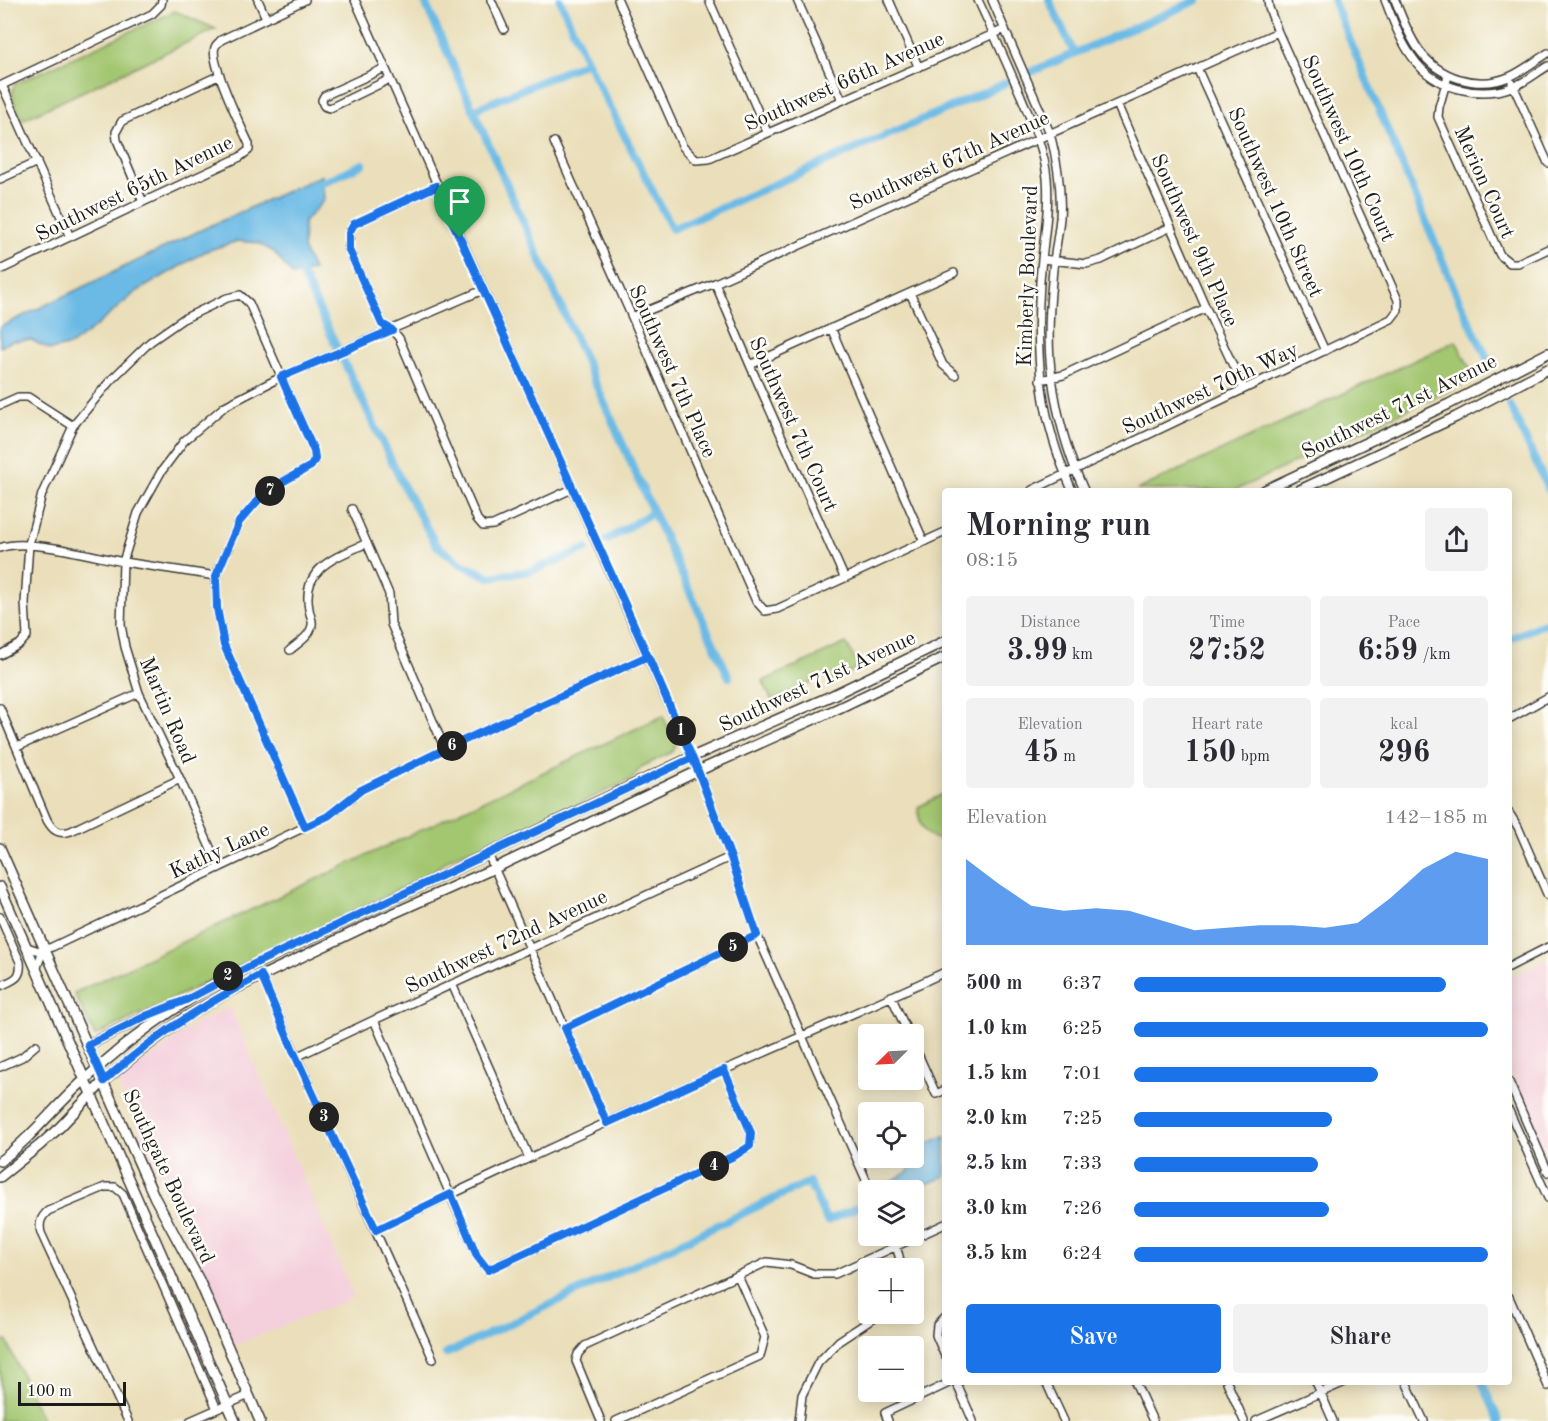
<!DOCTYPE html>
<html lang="en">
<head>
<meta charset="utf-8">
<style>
  body { margin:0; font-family:"Old Standard TT",serif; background:#f2f2f3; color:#2b2b33; height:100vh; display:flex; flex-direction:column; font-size:22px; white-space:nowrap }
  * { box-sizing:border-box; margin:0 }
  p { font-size:20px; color:#7c7c81 }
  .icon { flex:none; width:33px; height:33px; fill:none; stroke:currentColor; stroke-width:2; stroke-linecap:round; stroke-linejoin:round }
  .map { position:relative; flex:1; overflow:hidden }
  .panel { position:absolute; left:942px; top:488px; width:570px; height:897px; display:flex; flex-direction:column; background:#fff; border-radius:6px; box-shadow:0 3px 15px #0003 }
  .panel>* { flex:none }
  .needle { width:39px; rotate:246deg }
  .tools { position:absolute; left:858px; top:1024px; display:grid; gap:12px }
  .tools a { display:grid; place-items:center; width:66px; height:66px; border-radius:6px; background:#fff; box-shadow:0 3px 15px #0003; font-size:30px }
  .scale { position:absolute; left:18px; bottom:15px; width:108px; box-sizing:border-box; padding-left:6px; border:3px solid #1c1c1c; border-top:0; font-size:16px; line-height:21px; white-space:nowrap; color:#1c1c1c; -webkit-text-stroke:4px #fdfcf7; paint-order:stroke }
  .pin { position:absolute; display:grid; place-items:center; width:51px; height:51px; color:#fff; margin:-62px -26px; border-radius:50% 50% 50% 0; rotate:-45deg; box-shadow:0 0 6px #0007 }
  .pin .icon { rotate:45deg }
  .km { position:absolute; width:30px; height:30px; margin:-15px; border-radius:50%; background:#222; color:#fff; font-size:16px; line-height:30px; text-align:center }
  .round { display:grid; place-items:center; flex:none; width:63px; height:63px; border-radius:6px; background:#f2f2f3 }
  .head { display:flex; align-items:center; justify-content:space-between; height:102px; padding:0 24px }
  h1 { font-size:33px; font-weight:800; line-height:45px }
  .metrics { display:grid; grid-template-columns:repeat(3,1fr); gap:9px; height:102px; padding:6px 24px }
  .metrics div { display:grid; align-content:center; border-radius:6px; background:#f2f2f3; text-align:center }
  .metrics b { font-size:30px; font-weight:800 }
  .metrics small { font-size:16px; font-weight:400 }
  .metrics p { font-size:16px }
  .chart { height:168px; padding:12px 24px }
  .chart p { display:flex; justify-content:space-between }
  .chart svg { width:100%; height:108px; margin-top:6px; fill:#1a73e8; opacity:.7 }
  .cta { display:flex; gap:12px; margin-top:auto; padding:12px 24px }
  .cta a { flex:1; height:69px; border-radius:6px; background:#1a73e8; color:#fff; font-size:24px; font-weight:800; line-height:69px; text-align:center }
  .cta a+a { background:#f2f2f3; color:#2b2b33 }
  ul { padding:0 24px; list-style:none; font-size:20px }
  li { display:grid; grid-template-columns:96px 72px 1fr; align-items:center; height:45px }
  li i { height:15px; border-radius:8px; background:#1a73e8 }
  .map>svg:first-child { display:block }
  .built { fill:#f4cfdc }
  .green { fill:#a3c670; stroke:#607146; stroke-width:1.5 }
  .water { fill:#6abae5; stroke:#436b80; stroke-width:1.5 }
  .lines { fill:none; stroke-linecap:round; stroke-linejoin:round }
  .canal { stroke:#6abae5; stroke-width:8 }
  .minor-casing { stroke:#3b3934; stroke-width:10 }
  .major-casing { stroke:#3b3934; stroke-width:12 }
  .minor { stroke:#fff; stroke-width:7 }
  .major { stroke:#fff; stroke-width:9 }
  .route-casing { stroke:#fff; stroke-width:12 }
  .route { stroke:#1a73e8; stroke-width:8 }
  .labels { text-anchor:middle; stroke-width:5; stroke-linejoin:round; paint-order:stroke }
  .street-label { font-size:21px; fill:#1c1c1c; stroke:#fdfcf7 }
</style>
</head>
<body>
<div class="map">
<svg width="1548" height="1421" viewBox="0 0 1548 1421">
  <rect width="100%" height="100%" fill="#fdfcf7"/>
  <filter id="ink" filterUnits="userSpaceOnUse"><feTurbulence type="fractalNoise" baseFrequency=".0167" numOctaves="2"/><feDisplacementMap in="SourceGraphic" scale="12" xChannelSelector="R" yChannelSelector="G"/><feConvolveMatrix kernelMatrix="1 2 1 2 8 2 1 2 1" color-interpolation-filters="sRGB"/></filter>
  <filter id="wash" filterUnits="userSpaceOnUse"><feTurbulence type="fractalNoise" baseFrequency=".008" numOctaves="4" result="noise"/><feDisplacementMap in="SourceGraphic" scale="24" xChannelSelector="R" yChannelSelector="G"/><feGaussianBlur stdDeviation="1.35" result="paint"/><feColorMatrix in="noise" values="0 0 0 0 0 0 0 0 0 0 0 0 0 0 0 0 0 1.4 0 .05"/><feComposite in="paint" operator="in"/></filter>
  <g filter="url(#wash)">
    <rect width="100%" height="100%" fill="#eadfba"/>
    <path class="built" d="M1548,959V1157L1509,1069V977Z
      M230,1007L354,1297L235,1345L117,1081L157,1053L192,1026Z"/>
    <path class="green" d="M175,11L216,29L22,120C17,108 8,96 15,84Z
      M1456,341L1475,378L1236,490H1137Z
      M846,643L859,668L831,681L827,675L772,701L763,681Z
      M663,716L676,745L672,752L641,767L632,779L490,846C464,850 448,856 430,875L95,1036L74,993Z
      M945,793V841C924,838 919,827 918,807Z
      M6,1340L43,1421H0V1343Z"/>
    <path class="water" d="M322,175L324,200L304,222L303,248L313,270L292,275L274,252L258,243L238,241L206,251L136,292L94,328L71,345L51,350L31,340L12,341L0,347V327L203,229Z
      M945,1136V1176L913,1191H889L886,1185L909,1171L907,1158H914V1152L924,1145Z"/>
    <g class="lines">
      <path class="canal" d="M424,0L653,512L729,677
        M560,0L587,62L672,229L1006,83
        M1049,0L1074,53
        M1333,0L1458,298L1490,364
        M1031,72L1198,0
        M473,110L587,62
        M313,187L363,164
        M298,266L403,485L436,545L461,564L490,577L531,571L586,549
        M1510,405L1548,489
        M607,540L653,512
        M1509,639L1548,622
        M446,1354L809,1182L827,1221L863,1205
        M1482,1382L1499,1421"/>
    </g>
  </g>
  <g filter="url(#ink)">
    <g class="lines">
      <g class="minor-casing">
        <path id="minor" d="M258,0L266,18
          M355,0L698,771L731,858L757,935L871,1191
          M491,0L504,29
          M618,0L683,147L696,160L709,159L1005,29
          M709,0L767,132
          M797,0L842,100
          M889,0L918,66
          M978,0C993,32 1007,64 1021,96C1032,123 1044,148 1047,178C1050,213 1042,247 1040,282C1035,359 1040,419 1072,490
          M992,0L1050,133C1057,160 1062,189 1060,218C1058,239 1053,260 1052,281C1049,312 1047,346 1052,377C1057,416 1068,455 1084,490
          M1385,0C1393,20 1400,41 1413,58C1434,89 1478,99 1512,87C1525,83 1537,72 1548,66
          M1395,0C1402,17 1408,35 1419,50C1439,78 1477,90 1509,77C1523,71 1535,61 1548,53
          M385,68L324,96L322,100C323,106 324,107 330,108L390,79
          M1197,68L1325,351
          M1448,76L1439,107L1438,117L1500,255L1510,263H1518L1548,249
          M1512,83L1548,163
          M2,85L70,237
          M0,86L152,14L161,5L162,0
          M1117,104L1206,308L1244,389
          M554,142L632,317L756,601L765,611L777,609L945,532
          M0,179L37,162
          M437,186L354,224L349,233V250L382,324L392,330L399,338L477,519L483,526L493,525L572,489
          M143,202L117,140L116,132L122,121L220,75
          M1042,259L1086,264L1101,260L1171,227
          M0,270L143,202L240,157L249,150V144C242,128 209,62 215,47C216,44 219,43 221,40L305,0
          M715,283L750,365L844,577
          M910,293L943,365L955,375
          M632,317L715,283L1278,32
          M831,328L924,542
          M750,365L954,273
          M1040,380L1063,375L1206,308
          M0,405L18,397H28L73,426
          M1032,490L1391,319L1398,310V300L1278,32L1269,8L1268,0
          M352,509L389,594L391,624L445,749
          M0,548C25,537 95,557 124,562C155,567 185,571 216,576
          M290,650C296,645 307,638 310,631C315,622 310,617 309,609C301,567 337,557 367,543
          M0,655L20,644L27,636L25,603L29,544L42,494L73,426L110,381L150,342L183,319L227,298L240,295L249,303L314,451L315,459L311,466L284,481L260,498L239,522L216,576L217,608L224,645L305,827
          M0,708L47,820C53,831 59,835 71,831L180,779
          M1509,719L1548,697
          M17,747L139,693
          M1509,813L1518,827L1548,896
          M488,854L607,1123
          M219,868L180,779L139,693L125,647L121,625L123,562L138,513L161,472L184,441L225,406L281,377L483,290
          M0,917L20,962C22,979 13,980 0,986
          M27,947L39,951L52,947L328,816L361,790L445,749L648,656
          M1509,967L1548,947
          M36,970L41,956L46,950
          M261,975C316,1104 376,1230 433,1359
          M452,984L529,1158
          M891,996L909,1035
          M374,1020L477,1256L488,1270L736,1155L750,1146L751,1133L724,1070
          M565,1028L757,935
          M914,1045L936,1094L945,1090
          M296,1057L374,1020L730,857
          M0,1067L22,1057L36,1045
          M1509,1082L1548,1172
          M1509,1111L1548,1198
          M376,1230C492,1175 607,1121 724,1070C798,1038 872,1006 945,972
          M891,1236C896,1246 901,1258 901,1269
          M1509,1297L1548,1386
          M945,1317L937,1325L936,1335L945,1356
          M956,1382L973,1421
          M1046,1382L1064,1421
          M1135,1382L1153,1421
          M1227,1382L1244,1421
          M1316,1382L1333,1421
          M1406,1382L1424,1421
          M128,1421L41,1233C39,1224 40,1218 48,1211L105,1187H115L123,1194L217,1409
          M190,1421L249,1395
          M601,1421L576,1361L578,1354L585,1346L767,1262L791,1265L814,1274H835L945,1224
          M616,1421L760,1356L765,1337L738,1276
          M799,1421L802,1395L818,1363L839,1341L880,1314
          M888,1421L885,1413L951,1382
          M1256,1421L1345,1382"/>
      </g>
      <g class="major-casing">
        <path id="major" d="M1265,490L1449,404L1548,353
          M1300,490L1456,417L1548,369
          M0,848L144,1174L155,1198L199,1280L260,1421
          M0,887L235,1421
          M88,1045L146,1016L167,1008
          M0,1161C30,1139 53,1109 80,1084C123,1043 169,1010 220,981L692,757L833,695L945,641
          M0,1177L40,1145L60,1127L104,1081L139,1052L183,1019L228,992L383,918L495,868L698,771L839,708L945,657"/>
      </g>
      <use href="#minor" class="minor"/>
      <use href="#major" class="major"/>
    </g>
  </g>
  <g class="lines" filter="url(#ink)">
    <g class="route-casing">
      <path id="route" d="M460,238L623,600C646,653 670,705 692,758L256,963L186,1000L146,1016L88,1045L104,1081C151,1038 204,1004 261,975L296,1057L376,1230L451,1194L477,1256L488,1270L736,1155L750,1146L751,1133L724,1070L607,1123L565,1028L757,935L731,858L698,771L648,656L445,749L361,790L328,816L305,827L224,645L217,608L216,576L239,522L260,498L284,481L311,466L315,459L314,451L281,377L392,330L382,324L349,250V233L354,224L436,186L460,238"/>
    </g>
    <use href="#route" class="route"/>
  </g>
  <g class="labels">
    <g class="street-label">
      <text transform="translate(844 81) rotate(-24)" y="7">Southwest 66th Avenue</text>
      <text transform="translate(1349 148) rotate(66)" y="7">Southwest 10th Court</text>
      <text transform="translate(949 160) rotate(-24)" y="7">Southwest 67th Avenue</text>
      <text transform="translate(1485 182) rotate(66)" y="7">Merion Court</text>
      <text transform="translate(134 188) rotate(-26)" y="7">Southwest 65th Avenue</text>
      <text transform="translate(1276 202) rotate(66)" y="7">Southwest 10th Street</text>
      <text transform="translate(1195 240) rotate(66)" y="7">Southwest 9th Place</text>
      <text transform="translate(1027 276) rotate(-88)" y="7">Kimberly Boulevard</text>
      <text transform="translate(673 371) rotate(66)" y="7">Southwest 7th Place</text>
      <text transform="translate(1210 388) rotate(-25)" y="7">Southwest 70th Way</text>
      <text transform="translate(1399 406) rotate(-26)" y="7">Southwest 71st Avenue</text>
      <text transform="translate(794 424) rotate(66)" y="7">Southwest 7th Court</text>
      <text transform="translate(817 681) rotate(-25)" y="7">Southwest 71st Avenue</text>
      <text transform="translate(168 710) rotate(67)" y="7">Martin Road</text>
      <text transform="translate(219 850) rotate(-25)" y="7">Kathy Lane</text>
      <text transform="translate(506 941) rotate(-25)" y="7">Southwest 72nd Avenue</text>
      <text transform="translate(169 1176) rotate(65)" y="7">Southgate Boulevard</text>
    </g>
  </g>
</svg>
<div class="tools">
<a><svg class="needle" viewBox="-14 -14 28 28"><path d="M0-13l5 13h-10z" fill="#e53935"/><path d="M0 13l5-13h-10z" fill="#7c7c81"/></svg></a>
<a><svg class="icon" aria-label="locate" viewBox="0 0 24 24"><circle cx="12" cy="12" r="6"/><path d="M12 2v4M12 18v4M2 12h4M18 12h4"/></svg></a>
<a><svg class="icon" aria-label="layers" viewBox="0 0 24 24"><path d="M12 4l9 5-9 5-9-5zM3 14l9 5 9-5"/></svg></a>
<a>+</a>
<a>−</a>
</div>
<div class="scale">100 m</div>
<div class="pin" style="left:460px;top:238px;background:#1e9e55"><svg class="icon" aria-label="arrive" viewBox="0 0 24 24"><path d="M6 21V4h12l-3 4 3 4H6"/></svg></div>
<b class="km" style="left:681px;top:731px">1</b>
<b class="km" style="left:228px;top:976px">2</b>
<b class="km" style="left:324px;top:1117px">3</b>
<b class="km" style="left:714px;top:1166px">4</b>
<b class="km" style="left:733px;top:947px">5</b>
<b class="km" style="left:452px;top:746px">6</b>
<b class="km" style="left:270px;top:491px">7</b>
<section class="panel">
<div class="head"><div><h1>Morning run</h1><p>08:15</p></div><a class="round"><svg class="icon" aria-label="share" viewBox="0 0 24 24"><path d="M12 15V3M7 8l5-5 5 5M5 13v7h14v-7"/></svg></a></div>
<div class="metrics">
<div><p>Distance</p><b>3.99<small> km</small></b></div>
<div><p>Time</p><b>27:52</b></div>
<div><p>Pace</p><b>6:59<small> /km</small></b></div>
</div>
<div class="metrics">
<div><p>Elevation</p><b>45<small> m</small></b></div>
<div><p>Heart rate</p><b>150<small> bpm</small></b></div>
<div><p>kcal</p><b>296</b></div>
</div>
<div class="chart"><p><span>Elevation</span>142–185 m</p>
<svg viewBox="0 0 160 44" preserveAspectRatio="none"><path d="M0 44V9L10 19L20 28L30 30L40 29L50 30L60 34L70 38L80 37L90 36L100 36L110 37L120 35L130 25L140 13L150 6L160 9V44z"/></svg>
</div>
<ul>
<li><b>500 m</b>6:37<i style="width:88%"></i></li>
<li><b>1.0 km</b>6:25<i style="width:100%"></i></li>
<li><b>1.5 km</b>7:01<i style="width:69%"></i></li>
<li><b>2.0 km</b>7:25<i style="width:56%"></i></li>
<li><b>2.5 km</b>7:33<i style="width:52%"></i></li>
<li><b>3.0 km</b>7:26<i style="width:55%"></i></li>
<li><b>3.5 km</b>6:24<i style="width:100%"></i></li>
</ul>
<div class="cta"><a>Save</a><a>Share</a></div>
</section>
</div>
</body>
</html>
